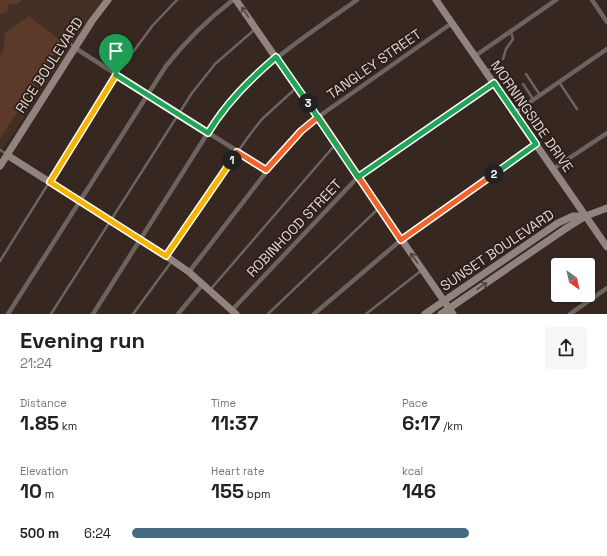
<!DOCTYPE html>
<html lang="en">
<head>
<meta charset="utf-8">
<style>
  body { margin:0; font-family:"Space Grotesk",sans-serif; background:#f6f6f6; color:#222; height:100vh; display:flex; flex-direction:column; font-size:15px; white-space:nowrap }
  * { box-sizing:border-box; margin:0 }
  p { font-size:13px; color:#767676 }
  .icon { flex:none; width:22px; height:22px; fill:none; stroke:currentColor; stroke-width:2; stroke-linecap:round; stroke-linejoin:round }
  .map { position:relative; height:314px; overflow:hidden }
  .details { display:flex; flex-direction:column; background:#fff; flex:1 }
  .details>* { flex:none }
  .needle { width:26px; rotate:146deg }
  .controls { position:absolute; left:551px; top:258px; display:grid; gap:8px }
  .controls a { display:grid; place-items:center; width:44px; height:44px; border-radius:4px; background:#fff; box-shadow:0 1px 3px #0004; font-size:20px }
  .pin { position:absolute; display:grid; place-items:center; width:34px; height:34px; color:#fff; margin:-41px -17px; border-radius:50% 50% 50% 0; rotate:-45deg; box-shadow:0 0 4px #0007 }
  .pin .icon { rotate:45deg }
  .km { position:absolute; width:20px; height:20px; margin:-10px; border-radius:50%; background:#222; color:#fff; font-size:11px; line-height:20px; text-align:center }
  .round { display:grid; place-items:center; flex:none; width:42px; height:42px; border-radius:4px; background:#f6f6f6 }
  .overview { display:flex; align-items:center; justify-content:space-between; height:68px; padding:0 20px }
  h1 { font-size:22px; font-weight:700; line-height:30px }
  .metrics { display:grid; grid-template-columns:repeat(3,1fr); gap:6px; height:68px; padding:4px 20px }
  .metrics div { display:grid; align-content:center }
  .metrics b { font-size:20px; font-weight:700 }
  .metrics small { font-size:11px; font-weight:400 }
  .metrics p { font-size:11px }
  ul { padding:0 20px; list-style:none; font-size:13px }
  li { display:grid; grid-template-columns:64px 48px 1fr; align-items:center; height:30px }
  li i { height:10px; border-radius:5px; background:#486982 }
  .map>svg:first-child { display:block }
  .built { fill:#442f25 }
  .green { fill:#5c3928 }
  .lines { fill:none; stroke-linecap:round; stroke-linejoin:round }
  .lane { stroke:#6c6461; stroke-width:2.5 }
  .street { stroke:#6c6461; stroke-width:4.5 }
  .secondary { stroke:#91847f; stroke-width:7 }
  .oneway { stroke:#4f413b }
  .split-1-casing { stroke:#fff; stroke-width:8 }
  .split-2-casing { stroke:#fff; stroke-width:8 }
  .split-3-casing { stroke:#fff; stroke-width:8 }
  .split-4-casing { stroke:#fff; stroke-width:8 }
  .split-1 { stroke:#f5b400; stroke-width:5 }
  .split-2 { stroke:#f0652b; stroke-width:5 }
  .split-3 { stroke:#22a559; stroke-width:5 }
  .split-4 { stroke:#22a559; stroke-width:5 }
  .labels { text-anchor:middle; stroke-width:3.5; stroke-linejoin:round; paint-order:stroke }
  .street-label { font-size:14px; fill:#dfd5d0; stroke:#2c1d17 }
</style>
</head>
<body>
<div class="map">
<svg width="607" height="314" viewBox="0 0 607 314">
  <rect width="100%" height="100%" fill="#362720"/>
  <path class="built" d="M0,0H107L50,78L0,153Z"/>
  <path class="green" d="M0,0H23L17,4H8V12L0,14Z
    M29,16L62,42L0,139V56L4,47L5,33Z"/>
  <g class="lines">
    <path class="lane" d="M63,33L74,48
      M503,59L506,49L513,39L511,32
      M486,72L497,64
      M526,74L540,95
      M559,82L577,109
      M523,84L533,99
      M0,150L7,154
      M167,255L248,137L262,119L295,89
      M0,261L116,75L153,25L177,0
      M210,290L334,146
      M51,314L192,93L215,64L254,30
      M133,314L172,261
      M268,314L379,208
      M366,314L422,270"/>
    <path class="street" d="M592,0L607,22
      M75,48L267,170
      M475,56L556,0
      M514,113L607,49
      M553,169L607,133
      M189,272L281,153L301,131L318,117L452,23
      M232,310L358,177L494,83
      M8,314L166,66C186,41 208,19 233,0
      M93,314L216,120C256,67 304,37 357,0
      M178,314L203,284
      M314,314L401,240L536,144
      M570,314L607,288"/>
    <path class="secondary" d="M236,0L453,314
      M436,0L607,247
      M7,155L166,256L189,272L236,314
      M0,166L92,21L108,0
      M425,314L558,223L573,216H585
      M441,314L568,227L586,216L607,208"/>
  </g>
  <defs><path id="oneway-shaft" d="M-6 0H5M1.5-3L5.5 0L1.5 3" fill="none" stroke-width="1.6" stroke-linecap="round" stroke-linejoin="round"/></defs>
  <g class="oneway">
    <use href="#oneway-shaft" transform="translate(245 12) rotate(-125)"/>
    <use href="#oneway-shaft" transform="translate(414 258) rotate(-125)"/>
    <use href="#oneway-shaft" transform="translate(482 286) rotate(-34)"/>
  </g>
  <g class="lines">
    <g class="split-1-casing">
      <path id="split-1" d="M116,75L50,182L166,256L232,160"/>
    </g>
    <g class="split-2-casing">
      <path id="split-2" d="M232,160L237,152L266,170L301,131L318,117L401,240L494,174"/>
    </g>
    <g class="split-3-casing">
      <path id="split-3" d="M308,103L358,177L494,83L536,144L494,174"/>
    </g>
    <g class="split-4-casing">
      <path id="split-4" d="M116,75L208,133C226,103 249,80 276,57L308,103"/>
    </g>
    <use href="#split-1" class="split-1"/>
    <use href="#split-2" class="split-2"/>
    <use href="#split-3" class="split-3"/>
    <use href="#split-4" class="split-4"/>
  </g>
  <g class="labels">
    <g class="street-label">
      <text transform="translate(374 64) rotate(-35)" y="5">TANGLEY STREET</text>
      <text transform="translate(49 65) rotate(-57)" y="5">RICE BOULEVARD</text>
      <text transform="translate(532 116) rotate(55)" y="5">MORNINGSIDE DRIVE</text>
      <text transform="translate(294 228) rotate(-46)" y="5">ROBINHOOD STREET</text>
      <text transform="translate(497 250) rotate(-34)" y="5">SUNSET BOULEVARD</text>
    </g>
  </g>
</svg>
<div class="controls">
<a><svg class="needle" viewBox="-14 -14 28 28"><path d="M0-13l5 13h-10z" fill="#e53935"/><path d="M0 13l5-13h-10z" fill="#767676"/></svg></a>
</div>
<div class="pin" style="left:116px;top:75px;background:#1e9e55"><svg class="icon" aria-label="arrive" viewBox="0 0 24 24"><path d="M6 21V4h12l-3 4 3 4H6"/></svg></div>
<b class="km" style="left:232px;top:160px">1</b>
<b class="km" style="left:494px;top:174px">2</b>
<b class="km" style="left:308px;top:103px">3</b>
</div>
<section class="details">
<div class="overview"><div><h1>Evening run</h1><p>21:24</p></div><a class="round"><svg class="icon" aria-label="share" viewBox="0 0 24 24"><path d="M12 15V3M7 8l5-5 5 5M5 13v7h14v-7"/></svg></a></div>
<div class="metrics">
<div><p>Distance</p><b>1.85<small> km</small></b></div>
<div><p>Time</p><b>11:37</b></div>
<div><p>Pace</p><b>6:17<small> /km</small></b></div>
</div>
<div class="metrics">
<div><p>Elevation</p><b>10<small> m</small></b></div>
<div><p>Heart rate</p><b>155<small> bpm</small></b></div>
<div><p>kcal</p><b>146</b></div>
</div>
<ul>
<li><b>500 m</b>6:24<i style="width:74%"></i></li>
</ul>
</section>
</body>
</html>
